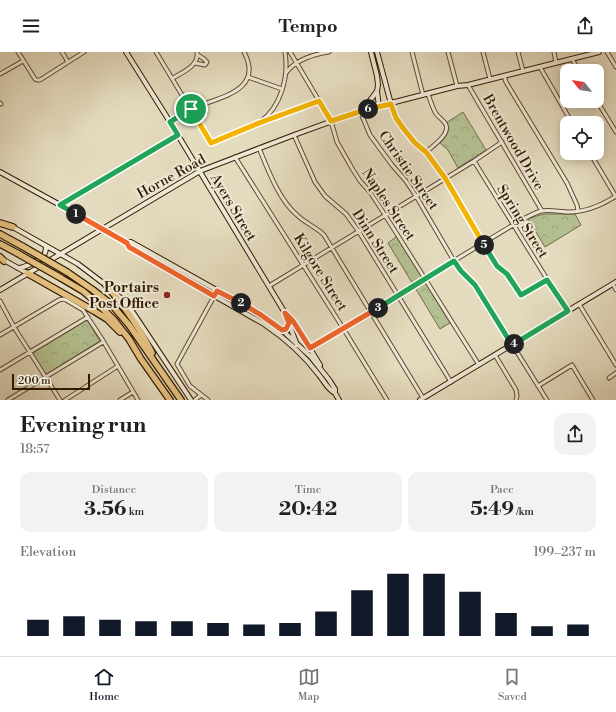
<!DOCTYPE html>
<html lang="en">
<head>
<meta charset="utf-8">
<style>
  body { margin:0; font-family:"Libre Bodoni",serif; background:#f2f2f2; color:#222; height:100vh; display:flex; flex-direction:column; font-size:15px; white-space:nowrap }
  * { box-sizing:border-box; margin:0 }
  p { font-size:13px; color:#767676 }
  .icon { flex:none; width:22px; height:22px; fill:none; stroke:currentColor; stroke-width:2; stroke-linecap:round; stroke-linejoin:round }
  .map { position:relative; height:348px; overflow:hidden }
  .drawer { display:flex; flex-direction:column; background:#fff; flex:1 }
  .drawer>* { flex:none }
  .needle { width:26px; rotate:300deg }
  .buttons { position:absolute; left:560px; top:12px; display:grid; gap:8px }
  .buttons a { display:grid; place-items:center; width:44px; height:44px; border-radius:8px; background:#fff; box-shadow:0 2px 10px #0003; font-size:20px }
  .scale { position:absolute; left:12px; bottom:10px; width:78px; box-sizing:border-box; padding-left:4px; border:2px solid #331a03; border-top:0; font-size:11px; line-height:14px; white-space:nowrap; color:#331a03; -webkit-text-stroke:3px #ede8d5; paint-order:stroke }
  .pin { position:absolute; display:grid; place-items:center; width:34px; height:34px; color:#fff; margin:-17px; border:2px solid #fff; border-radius:50%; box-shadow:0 1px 4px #0007 }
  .km { position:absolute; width:20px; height:20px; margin:-10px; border-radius:50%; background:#222; color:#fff; font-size:11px; line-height:20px; text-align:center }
  .round { display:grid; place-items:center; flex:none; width:42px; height:42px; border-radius:12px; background:#f2f2f2 }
  .head { display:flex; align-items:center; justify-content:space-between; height:68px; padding:0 20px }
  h1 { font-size:22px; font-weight:700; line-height:30px }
  .metrics { display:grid; grid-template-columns:repeat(3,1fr); gap:6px; height:68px; padding:4px 20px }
  .metrics div { display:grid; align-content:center; border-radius:10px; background:#f2f2f2; text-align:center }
  .metrics b { font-size:20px; font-weight:700 }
  .metrics small { font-size:11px; font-weight:400 }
  .metrics p { font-size:11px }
  .chart { height:112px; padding:8px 20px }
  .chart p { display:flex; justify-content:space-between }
  .chart svg { width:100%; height:72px; margin-top:4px; stroke:#111827; stroke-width:6 }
  header { display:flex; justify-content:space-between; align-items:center; height:52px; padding:0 20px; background:#fff; font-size:18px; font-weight:700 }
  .dock { display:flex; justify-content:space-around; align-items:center; height:56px; border-top:1px solid #e0e0e0; background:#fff; font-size:11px; color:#767676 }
  .dock a { display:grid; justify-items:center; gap:2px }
  .dock .selected { color:#111827 }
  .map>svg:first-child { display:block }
  .park { fill:url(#park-crowns); stroke:#746d4a }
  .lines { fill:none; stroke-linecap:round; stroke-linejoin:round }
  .street-casing { stroke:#5f4a32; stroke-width:5 }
  .secondary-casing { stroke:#331a03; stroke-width:6 }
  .highway-casing { stroke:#331a03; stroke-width:8 }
  .street { stroke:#ede8d5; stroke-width:3 }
  .secondary { stroke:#ede8d5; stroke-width:4 }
  .highway { stroke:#e2be7f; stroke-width:5.5 }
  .highway-bridge-casing { stroke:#331a03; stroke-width:8; stroke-linecap:butt }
  .highway-bridge { stroke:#e2be7f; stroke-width:5.5 }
  .split-1-casing { stroke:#fff; stroke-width:8 }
  .split-2-casing { stroke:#fff; stroke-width:8 }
  .split-3-casing { stroke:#fff; stroke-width:8 }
  .split-4-casing { stroke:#fff; stroke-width:8 }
  .split-5-casing { stroke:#fff; stroke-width:8 }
  .split-6-casing { stroke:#fff; stroke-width:8 }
  .split-7-casing { stroke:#fff; stroke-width:8 }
  .split-1 { stroke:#22a559; stroke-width:5 }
  .split-2 { stroke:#f0652b; stroke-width:5 }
  .split-3 { stroke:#f0652b; stroke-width:5 }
  .split-4 { stroke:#22a559; stroke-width:5 }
  .split-5 { stroke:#22a559; stroke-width:5 }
  .split-6 { stroke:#f5b400; stroke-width:5 }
  .split-7 { stroke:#f5b400; stroke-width:5 }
  .poi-dot { fill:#8f2418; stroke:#ede8d5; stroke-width:1.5 }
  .labels { text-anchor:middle; stroke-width:4; stroke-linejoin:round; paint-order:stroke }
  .street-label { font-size:14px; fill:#331a03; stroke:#ede8d5 }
  .poi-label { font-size:14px; font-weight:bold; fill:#331a03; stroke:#ede8d5; text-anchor:end }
</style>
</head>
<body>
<header><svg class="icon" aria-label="menu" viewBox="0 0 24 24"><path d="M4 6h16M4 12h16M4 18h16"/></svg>Tempo<svg class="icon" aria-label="share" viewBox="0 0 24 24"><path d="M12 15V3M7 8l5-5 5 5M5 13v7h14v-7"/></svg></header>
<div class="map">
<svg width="616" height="348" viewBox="0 0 616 348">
  <defs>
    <pattern id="park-crowns" width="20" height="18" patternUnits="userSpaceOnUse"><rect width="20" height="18" fill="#b4c091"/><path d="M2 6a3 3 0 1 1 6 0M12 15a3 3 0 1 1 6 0" fill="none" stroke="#9ba47b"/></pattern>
  </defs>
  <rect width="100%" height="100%" fill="#e4dbbe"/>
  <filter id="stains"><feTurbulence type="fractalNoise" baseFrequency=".005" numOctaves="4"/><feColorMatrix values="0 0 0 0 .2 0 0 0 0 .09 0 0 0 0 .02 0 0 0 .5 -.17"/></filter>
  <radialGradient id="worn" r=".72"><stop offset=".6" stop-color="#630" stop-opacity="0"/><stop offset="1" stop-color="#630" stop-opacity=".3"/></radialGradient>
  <path class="park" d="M463,60L486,98L458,116L448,98L440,91C446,84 451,80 446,71Z
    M546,162H575L581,173L545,195L528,167L540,163Z
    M397,184L450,271L440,277L388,191Z
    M87,268L100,289L47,322H45L33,302L34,300Z"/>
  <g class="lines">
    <g class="street-casing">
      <path id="street" d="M18,0L35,27L37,28H40L84,0
        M62,0L68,10
        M156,0L211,91C222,86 234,81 245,77C250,75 256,73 260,70C281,55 289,25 285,0
        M290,0L331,69L337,90L353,118L360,129L370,140L385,163L479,313
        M412,0L423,43
        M448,0L457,34
        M483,0L490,27
        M518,0L523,19
        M554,0L556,11
        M607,0L616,15
        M572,7L579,19
        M195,11L205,13L207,10L204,7L198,3
        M540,15L572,71
        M286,21C295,8 314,2 329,0
        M0,22L23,9
        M504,24L506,30L567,131L577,153L578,159
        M248,25L282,37
        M173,26C183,20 199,14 197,0
        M468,33L542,159
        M597,49L616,80
        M0,51L1,52
        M391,52L396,66L403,76L415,91L426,100L445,126L497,214L507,222L521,243L547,227
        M360,59L370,83L392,113L406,129L416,144L454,209L461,219L475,233L547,348
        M170,70C177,65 184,60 192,57C217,45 265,40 244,0
        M261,70L319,49
        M294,83L315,130L325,144L346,162L359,180L451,330
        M259,96C268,118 279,148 297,163C305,171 316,175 324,183L423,346
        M426,100C433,94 452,81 445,71C442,67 437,64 435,60C432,54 430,48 428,42
        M590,101L616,145
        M235,105L343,276L387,348
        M474,109L547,227L568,259
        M60,153L178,83
        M613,232L616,238
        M269,234L474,109L502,90
        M0,249L14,275L60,348
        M579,252L616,313
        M0,283L59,248L63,247L66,248L83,258L102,287L138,348
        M310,296L513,173C522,168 531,162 541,159C550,157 560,160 569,160C586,160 602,153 616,144
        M495,303L516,338L517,344L516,348
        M177,312L217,239
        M177,312L190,334L208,348
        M0,318L88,265
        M609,326L616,321
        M538,334L572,313L593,348
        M8,348L103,290
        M65,348L118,314
        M120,348L133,340
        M195,348L201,343"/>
    </g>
    <g class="secondary-casing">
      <path id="secondary" d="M126,0L170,70L285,261L297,293
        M371,0L377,24L378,33L377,39L379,55
        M377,0L391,52
        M361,59L369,50L377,39
        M0,120L102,176L127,191L129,195L264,272C285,286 304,303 319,323C324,329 328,338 335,341
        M11,174L78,212L107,234
        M127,191L131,190L261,263L282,278L311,305L330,329
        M2,207L27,221
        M18,216C24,216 40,208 44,203C46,200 46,197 46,194
        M0,238L200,119L294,83L360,59L457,34L468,33L599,0
        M116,242L123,248L132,259L191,348
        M287,263L293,269L320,313
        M282,278L286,277L289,271
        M329,328L335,337V341L339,348
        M420,348L616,230"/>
    </g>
    <g class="highway-casing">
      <path id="highway" d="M0,171L13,175
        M0,182L22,194
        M0,192L17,201
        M0,205L4,209
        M67,220L93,238L112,253L129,273L181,348
        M27,221L94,259L107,267L120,280
        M61,226L83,239L98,252L114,268L129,287L141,307L170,348
        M106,233C124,254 140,276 152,301"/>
    </g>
    <use href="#street" class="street"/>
    <use href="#secondary" class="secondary"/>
    <use href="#highway" class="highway"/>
    <g class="highway-bridge-casing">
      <path id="highway-bridge" d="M22,194L67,220
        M17,201L61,226"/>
    </g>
    <use href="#highway-bridge" class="highway-bridge"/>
  </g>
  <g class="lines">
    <g class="split-1-casing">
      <path id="split-1" d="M76,162L60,153L178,83L170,70L191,57"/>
    </g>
    <g class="split-2-casing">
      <path id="split-2" d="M76,162L127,191L129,195L214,244L217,239L241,251"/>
    </g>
    <g class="split-3-casing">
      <path id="split-3" d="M241,251L261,263L282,278L286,277L289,271L285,261L293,269L310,296L378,256"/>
    </g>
    <g class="split-4-casing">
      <path id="split-4" d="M378,256L454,209L461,219L475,233L512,293L514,292"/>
    </g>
    <g class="split-5-casing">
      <path id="split-5" d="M484,193L497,214L507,222L521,243L547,228L568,259L514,292"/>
    </g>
    <g class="split-6-casing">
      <path id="split-6" d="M368,57L391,52L396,66L403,76L415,91L426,100L445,126L484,193"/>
    </g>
    <g class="split-7-casing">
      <path id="split-7" d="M191,57L211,91L259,71L319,49L331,69L368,57"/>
    </g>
    <use href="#split-1" class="split-1"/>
    <use href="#split-2" class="split-2"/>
    <use href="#split-3" class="split-3"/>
    <use href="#split-4" class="split-4"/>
    <use href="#split-5" class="split-5"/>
    <use href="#split-6" class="split-6"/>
    <use href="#split-7" class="split-7"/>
  </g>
  <circle class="poi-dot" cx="167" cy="243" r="4"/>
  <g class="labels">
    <g class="street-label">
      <text transform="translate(514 90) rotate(60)" y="5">Brentwood Drive</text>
      <text transform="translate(409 118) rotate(55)" y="5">Christie Street</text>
      <text transform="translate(171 124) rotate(-29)" y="5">Horne Road</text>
      <text transform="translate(389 152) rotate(56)" y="5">Naples Street</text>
      <text transform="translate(234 155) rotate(59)" y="5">Ayers Street</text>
      <text transform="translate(523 169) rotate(58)" y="5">Spring Street</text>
      <text transform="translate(376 189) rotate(57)" y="5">Dinn Street</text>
      <text transform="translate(321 220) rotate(58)" y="5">Kilgore Street</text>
    </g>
    <g class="poi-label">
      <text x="159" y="240">Portairs<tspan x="159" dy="16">Post Office</tspan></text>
    </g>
  </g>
  <rect width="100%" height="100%" filter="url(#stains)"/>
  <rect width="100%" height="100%" fill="url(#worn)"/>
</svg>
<div class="buttons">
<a><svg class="needle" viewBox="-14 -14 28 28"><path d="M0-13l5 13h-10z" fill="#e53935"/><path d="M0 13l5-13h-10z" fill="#767676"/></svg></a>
<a><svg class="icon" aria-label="locate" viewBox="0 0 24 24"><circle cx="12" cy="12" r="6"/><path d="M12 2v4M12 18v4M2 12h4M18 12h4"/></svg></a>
</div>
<div class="scale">200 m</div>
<div class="pin" style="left:191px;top:57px;background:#1e9e55"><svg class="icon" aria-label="arrive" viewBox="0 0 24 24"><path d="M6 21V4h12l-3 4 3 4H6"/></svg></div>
<b class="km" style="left:76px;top:162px">1</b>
<b class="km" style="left:241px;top:251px">2</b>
<b class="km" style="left:378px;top:256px">3</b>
<b class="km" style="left:514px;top:292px">4</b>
<b class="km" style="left:484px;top:193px">5</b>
<b class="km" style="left:368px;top:57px">6</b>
</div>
<section class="drawer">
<div class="head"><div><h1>Evening run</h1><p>18:57</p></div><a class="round"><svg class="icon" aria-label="share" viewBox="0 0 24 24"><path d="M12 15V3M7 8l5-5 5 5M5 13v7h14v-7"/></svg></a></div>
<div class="metrics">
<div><p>Distance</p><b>3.56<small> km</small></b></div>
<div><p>Time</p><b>20:42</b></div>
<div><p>Pace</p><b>5:49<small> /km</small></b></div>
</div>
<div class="chart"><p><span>Elevation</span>199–237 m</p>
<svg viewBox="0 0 160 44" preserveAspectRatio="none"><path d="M5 44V34M15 44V32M25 44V34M35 44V35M45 44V35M55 44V36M65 44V37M75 44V36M85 44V29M95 44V16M105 44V6M115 44V6M125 44V17M135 44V30M145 44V38M155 44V37"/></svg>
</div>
</section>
<nav class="dock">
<a class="selected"><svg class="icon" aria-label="home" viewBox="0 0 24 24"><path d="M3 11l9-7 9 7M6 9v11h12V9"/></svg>Home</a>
<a><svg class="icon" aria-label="map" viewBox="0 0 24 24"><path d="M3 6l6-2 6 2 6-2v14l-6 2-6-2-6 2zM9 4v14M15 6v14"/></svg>Map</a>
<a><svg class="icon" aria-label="saved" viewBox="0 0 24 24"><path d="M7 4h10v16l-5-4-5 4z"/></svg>Saved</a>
</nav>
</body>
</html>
